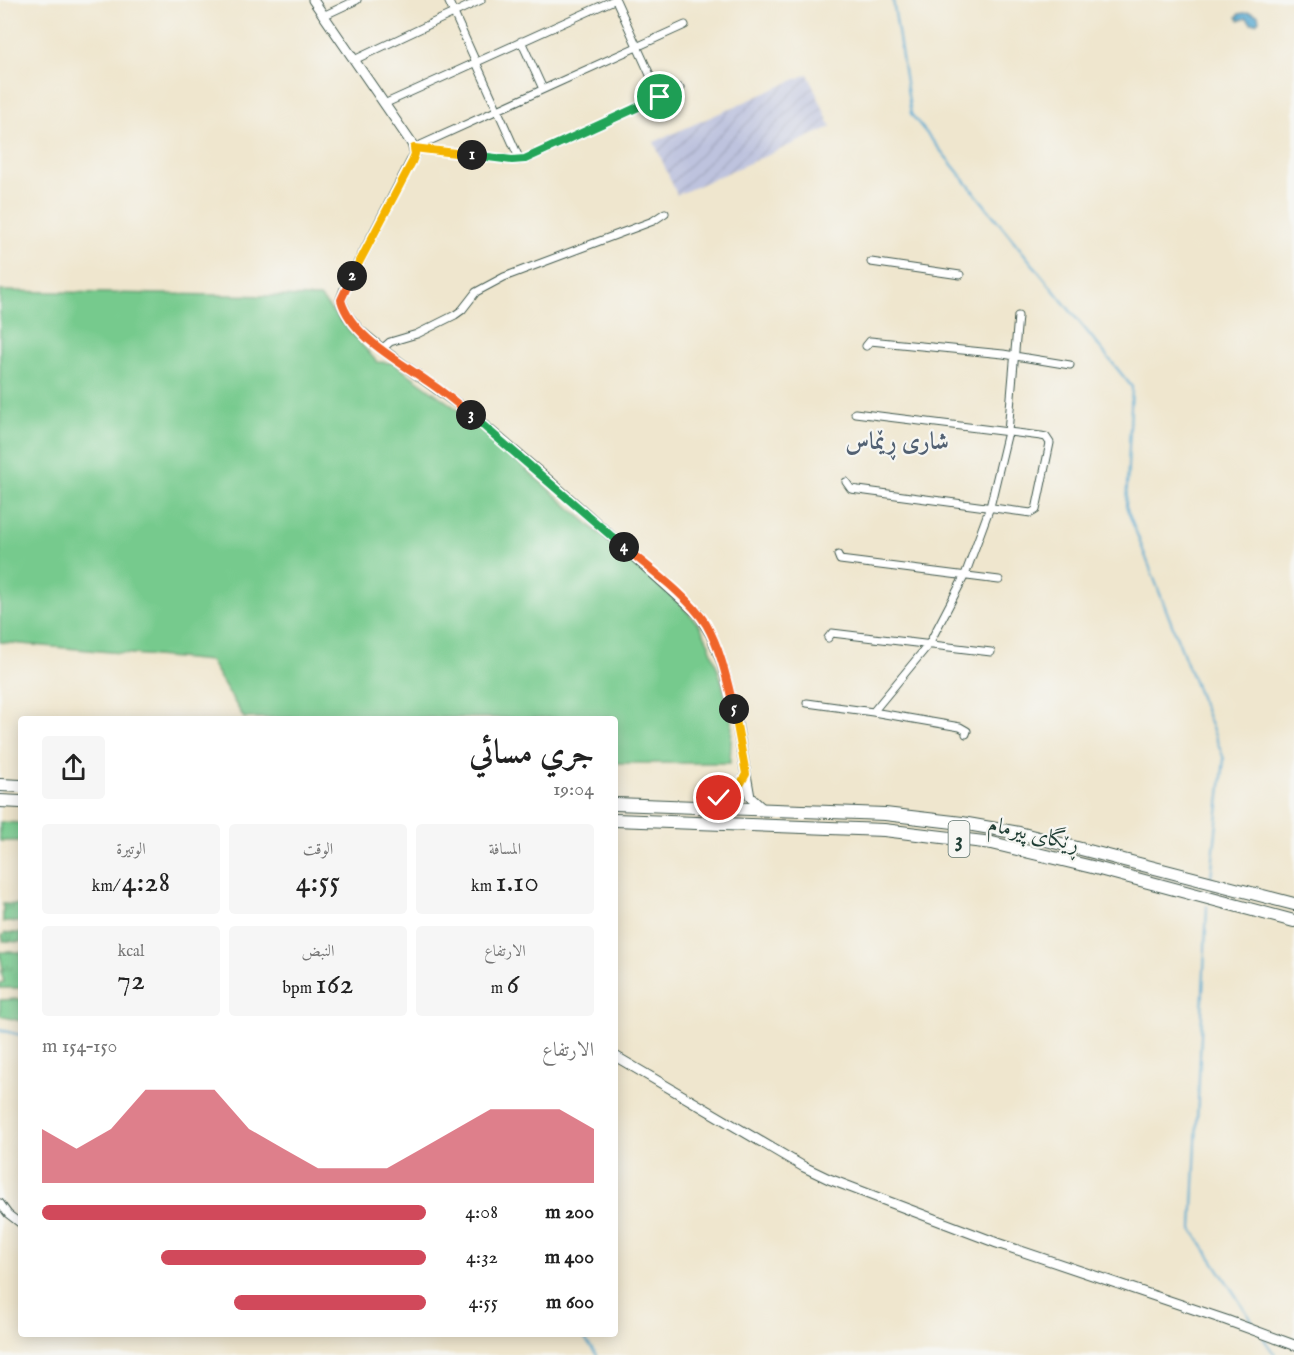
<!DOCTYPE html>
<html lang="ar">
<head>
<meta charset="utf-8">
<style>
  body { margin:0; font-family:"IM FELL English",Amiri,serif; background:#f6f6f6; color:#222; direction:rtl; height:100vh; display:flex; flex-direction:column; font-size:22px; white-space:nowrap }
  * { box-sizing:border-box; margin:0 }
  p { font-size:20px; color:#767676 }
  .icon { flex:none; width:33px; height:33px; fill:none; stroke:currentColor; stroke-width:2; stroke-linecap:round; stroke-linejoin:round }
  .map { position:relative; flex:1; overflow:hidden; direction:ltr }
  .sheet { position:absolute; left:18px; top:716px; width:600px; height:621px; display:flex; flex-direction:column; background:#fff; border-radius:6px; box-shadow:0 3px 15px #0003; direction:rtl }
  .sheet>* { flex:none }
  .pin { position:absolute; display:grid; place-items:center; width:51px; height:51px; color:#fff; margin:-26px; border:3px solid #fff; border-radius:50%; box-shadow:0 2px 6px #0007 }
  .km { position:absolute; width:30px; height:30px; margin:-15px; border-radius:50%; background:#222; color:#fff; font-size:16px; line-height:30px; text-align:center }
  .round { display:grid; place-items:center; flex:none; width:63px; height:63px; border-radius:6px; background:#f6f6f6 }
  .headline { display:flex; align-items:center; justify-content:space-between; height:102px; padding:0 24px }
  h1 { font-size:33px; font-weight:600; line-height:45px }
  .stats { display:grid; grid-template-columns:repeat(3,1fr); gap:9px; height:102px; padding:6px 24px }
  .stats div { display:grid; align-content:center; border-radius:6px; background:#f6f6f6; text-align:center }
  .stats b { font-size:30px; font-weight:600 }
  .stats small { font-size:16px; font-weight:400 }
  .stats p { font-size:16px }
  .chart { height:168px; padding:12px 24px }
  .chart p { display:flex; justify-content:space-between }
  .chart svg { width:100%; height:108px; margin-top:6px; fill:#d1495b; opacity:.7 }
  ul { padding:0 24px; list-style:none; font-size:20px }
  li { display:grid; grid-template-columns:96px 72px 1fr; align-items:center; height:45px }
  li i { height:15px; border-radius:8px; background:#d1495b }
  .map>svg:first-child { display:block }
  .industrial { fill:url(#industrial-furrows) }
  .grass { fill:url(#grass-tufts); stroke:#4a8460; stroke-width:1.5 }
  .pitch { fill:#76ca8d; stroke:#4a8460; stroke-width:1.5 }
  .water { fill:#55a7d0; stroke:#3a7282; stroke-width:1.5 }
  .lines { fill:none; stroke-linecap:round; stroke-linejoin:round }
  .stream { stroke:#55a7d0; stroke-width:2 }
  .minor-casing { stroke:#3e564b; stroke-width:9 }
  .tertiary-casing { stroke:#3e564b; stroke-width:11 }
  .trunk-casing { stroke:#3e564b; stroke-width:14 }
  .minor { stroke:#fff; stroke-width:7 }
  .tertiary { stroke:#fff; stroke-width:9 }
  .trunk { stroke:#fff; stroke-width:12 }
  .split-1-casing { stroke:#fff; stroke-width:12 }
  .split-2-casing { stroke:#fff; stroke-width:12 }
  .split-3-casing { stroke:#fff; stroke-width:12 }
  .split-4-casing { stroke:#fff; stroke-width:12 }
  .split-5-casing { stroke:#fff; stroke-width:12 }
  .split-6-casing { stroke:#fff; stroke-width:12 }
  .split-1 { stroke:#22a559; stroke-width:8 }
  .split-2 { stroke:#f5b400; stroke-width:8 }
  .split-3 { stroke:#f0652b; stroke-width:8 }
  .split-4 { stroke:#22a559; stroke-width:8 }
  .split-5 { stroke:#f0652b; stroke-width:8 }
  .split-6 { stroke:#f5b400; stroke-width:8 }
  .labels { text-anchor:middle; stroke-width:4.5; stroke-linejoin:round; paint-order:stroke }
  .shield { fill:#f6f6f2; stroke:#60746d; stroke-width:1.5 }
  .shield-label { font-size:21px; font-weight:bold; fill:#1f3d34 }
  .street-label { font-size:22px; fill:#1f3d34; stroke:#f6f6f2 }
  .neighbourhood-label { font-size:24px; font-weight:bold; fill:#526173; stroke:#f6f6f2 }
</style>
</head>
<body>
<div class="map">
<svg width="1294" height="1355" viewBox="0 0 1294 1355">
  <defs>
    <pattern id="industrial-furrows" width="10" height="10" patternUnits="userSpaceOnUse" patternTransform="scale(1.5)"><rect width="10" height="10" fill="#bec3de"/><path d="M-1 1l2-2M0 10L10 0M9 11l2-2" fill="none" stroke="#a3a8bf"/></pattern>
    <pattern id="grass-tufts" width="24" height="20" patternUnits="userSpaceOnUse" patternTransform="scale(1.5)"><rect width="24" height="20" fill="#76ca8d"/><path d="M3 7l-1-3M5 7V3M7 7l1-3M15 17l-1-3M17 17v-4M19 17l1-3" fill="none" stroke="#60a574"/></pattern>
  </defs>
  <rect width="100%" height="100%" fill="#f6f6f2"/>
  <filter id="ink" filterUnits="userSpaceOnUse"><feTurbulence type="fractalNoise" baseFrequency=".0167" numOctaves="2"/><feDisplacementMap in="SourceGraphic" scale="12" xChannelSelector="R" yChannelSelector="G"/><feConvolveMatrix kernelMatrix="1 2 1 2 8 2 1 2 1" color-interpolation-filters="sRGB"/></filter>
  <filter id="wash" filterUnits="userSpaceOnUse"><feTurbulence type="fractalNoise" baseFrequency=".008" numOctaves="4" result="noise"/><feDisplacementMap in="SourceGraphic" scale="24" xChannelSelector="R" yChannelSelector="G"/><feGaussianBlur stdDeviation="1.35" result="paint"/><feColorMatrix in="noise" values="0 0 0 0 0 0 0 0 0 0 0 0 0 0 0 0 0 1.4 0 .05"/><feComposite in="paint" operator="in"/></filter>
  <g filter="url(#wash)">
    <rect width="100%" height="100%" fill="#efe6ce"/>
    <path class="industrial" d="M808,74L831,127L677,195L654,142Z"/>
    <path class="grass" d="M0,822L21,823V841H0Z
      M3,904L21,905V922H3Z
      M5,933H21V942L3,941L2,936Z
      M0,952H21V988H0V983L4,982L1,971L3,970Z
      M21,999V1021L0,1016V1000Z"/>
    <path class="pitch" d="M0,291L320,297L377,362L393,363L457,409L682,606L700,626L709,644L721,679L732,724L730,763H615V718H244L210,661L0,642Z"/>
    <path class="water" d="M1249,12L1258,15L1259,20L1256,23H1251L1247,18L1239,20L1237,17L1239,14Z"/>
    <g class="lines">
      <path class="stream" d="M893,0L911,114L1132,387L1126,506L1224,759L1211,877
        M1207,906L1192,1229L1257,1328
        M0,1030L21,1035
        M581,1334L597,1355
        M1263,1338L1275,1355"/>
    </g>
  </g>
  <g filter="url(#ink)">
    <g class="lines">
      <g class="minor-casing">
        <path id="minor" d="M448,0L520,160
          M616,0L660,97
          M323,16L357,0
          M521,41L543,89
          M354,60L481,0
          M384,104L614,0
          M414,148L685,25
          M416,148L511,160L526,159L680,88
          M871,262L960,275
          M866,346L870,341L1003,354L1070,365
          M382,349L390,342L417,334L455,315L462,310L476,292L504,277L653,221L665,213
          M846,482L851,489L1031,513L1036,510L1050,443L1046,437L1041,436L855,413
          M838,555L840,560L999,580
          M828,638L832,633L991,652
          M807,703L873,712L929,644L965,575L990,507L1008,432L1018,316
          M873,712L960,727L967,731L966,734
          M0,1203L8,1214L21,1224"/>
      </g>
      <g class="tertiary-casing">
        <path id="tertiary" d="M313,0L412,144L415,154L345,289L341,300L342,304L347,315L359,330L387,353L466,410L552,483L699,615L711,635L722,663L736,718L750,797L763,809
          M693,807L703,800L732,796L737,791L746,774
          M615,1056L804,1167L829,1179L997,1243L1226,1320L1294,1345"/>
      </g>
      <g class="trunk-casing">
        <path id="trunk" d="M0,785L21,786
          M0,801L21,802
          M615,804L885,814L962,823L1019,833L1294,904
          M615,820L884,830L992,843L1092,867L1294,921"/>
      </g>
      <use href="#minor" class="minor"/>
      <use href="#tertiary" class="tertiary"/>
      <use href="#trunk" class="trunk"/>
    </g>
  </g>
  <g class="lines" filter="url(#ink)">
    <g class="split-1-casing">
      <path id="split-1" d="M472,155L512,160L525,159L660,97"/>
    </g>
    <g class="split-2-casing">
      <path id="split-2" d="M352,276L412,162L415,154L414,148L472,155"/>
    </g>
    <g class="split-3-casing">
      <path id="split-3" d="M352,276L341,300C351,336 399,361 427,381C442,391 457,403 471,415"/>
    </g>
    <g class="split-4-casing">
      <path id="split-4" d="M471,415L624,547"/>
    </g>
    <g class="split-5-casing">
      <path id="split-5" d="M624,547C649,568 689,597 706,624C721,650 727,680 734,709"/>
    </g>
    <g class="split-6-casing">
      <path id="split-6" d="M719,798L735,794L746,774L734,709"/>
    </g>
    <use href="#split-1" class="split-1"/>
    <use href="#split-2" class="split-2"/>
    <use href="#split-3" class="split-3"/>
    <use href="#split-4" class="split-4"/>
    <use href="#split-5" class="split-5"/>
    <use href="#split-6" class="split-6"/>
  </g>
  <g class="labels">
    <rect class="shield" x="948.5" y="821" width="21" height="36" rx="4.5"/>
    <g class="shield-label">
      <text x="959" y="846">3</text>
    </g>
    <g class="street-label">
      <text transform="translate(1034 833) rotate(13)" y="8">ڕێگای پیرمام</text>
    </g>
    <g class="neighbourhood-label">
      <text x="897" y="449">شاری ڕێماس</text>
    </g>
  </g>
</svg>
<div class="pin" style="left:660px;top:97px;background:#1e9e55"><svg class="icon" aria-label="arrive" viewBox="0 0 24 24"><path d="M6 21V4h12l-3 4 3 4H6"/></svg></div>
<div class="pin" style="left:719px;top:798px;background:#d93025"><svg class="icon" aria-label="check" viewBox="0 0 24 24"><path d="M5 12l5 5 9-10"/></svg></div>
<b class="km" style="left:472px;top:155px">1</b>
<b class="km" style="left:352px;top:276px">2</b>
<b class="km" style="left:471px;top:415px">3</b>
<b class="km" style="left:624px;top:547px">4</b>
<b class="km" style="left:734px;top:709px">5</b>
<section class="sheet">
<div class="headline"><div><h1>جري مسائي</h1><p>19:04</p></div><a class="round"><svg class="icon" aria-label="share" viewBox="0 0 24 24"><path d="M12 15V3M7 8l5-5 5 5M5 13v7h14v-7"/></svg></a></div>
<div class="stats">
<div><p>المسافة</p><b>1.10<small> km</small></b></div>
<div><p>الوقت</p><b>4:55</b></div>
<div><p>الوتيرة</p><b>4:28<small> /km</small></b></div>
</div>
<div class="stats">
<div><p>الارتفاع</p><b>6<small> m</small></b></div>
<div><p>النبض</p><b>162<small> bpm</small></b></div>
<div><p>kcal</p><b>72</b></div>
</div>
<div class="chart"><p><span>الارتفاع</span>150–154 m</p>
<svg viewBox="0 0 160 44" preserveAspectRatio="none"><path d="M0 44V22L10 30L20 22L30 6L40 6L50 6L60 22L70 30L80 38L90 38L100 38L110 30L120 22L130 14L140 14L150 14L160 22V44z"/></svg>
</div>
<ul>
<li><b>200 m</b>4:08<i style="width:100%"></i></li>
<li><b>400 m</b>4:32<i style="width:69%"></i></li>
<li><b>600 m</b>4:55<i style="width:50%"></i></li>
</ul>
</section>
</div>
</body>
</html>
